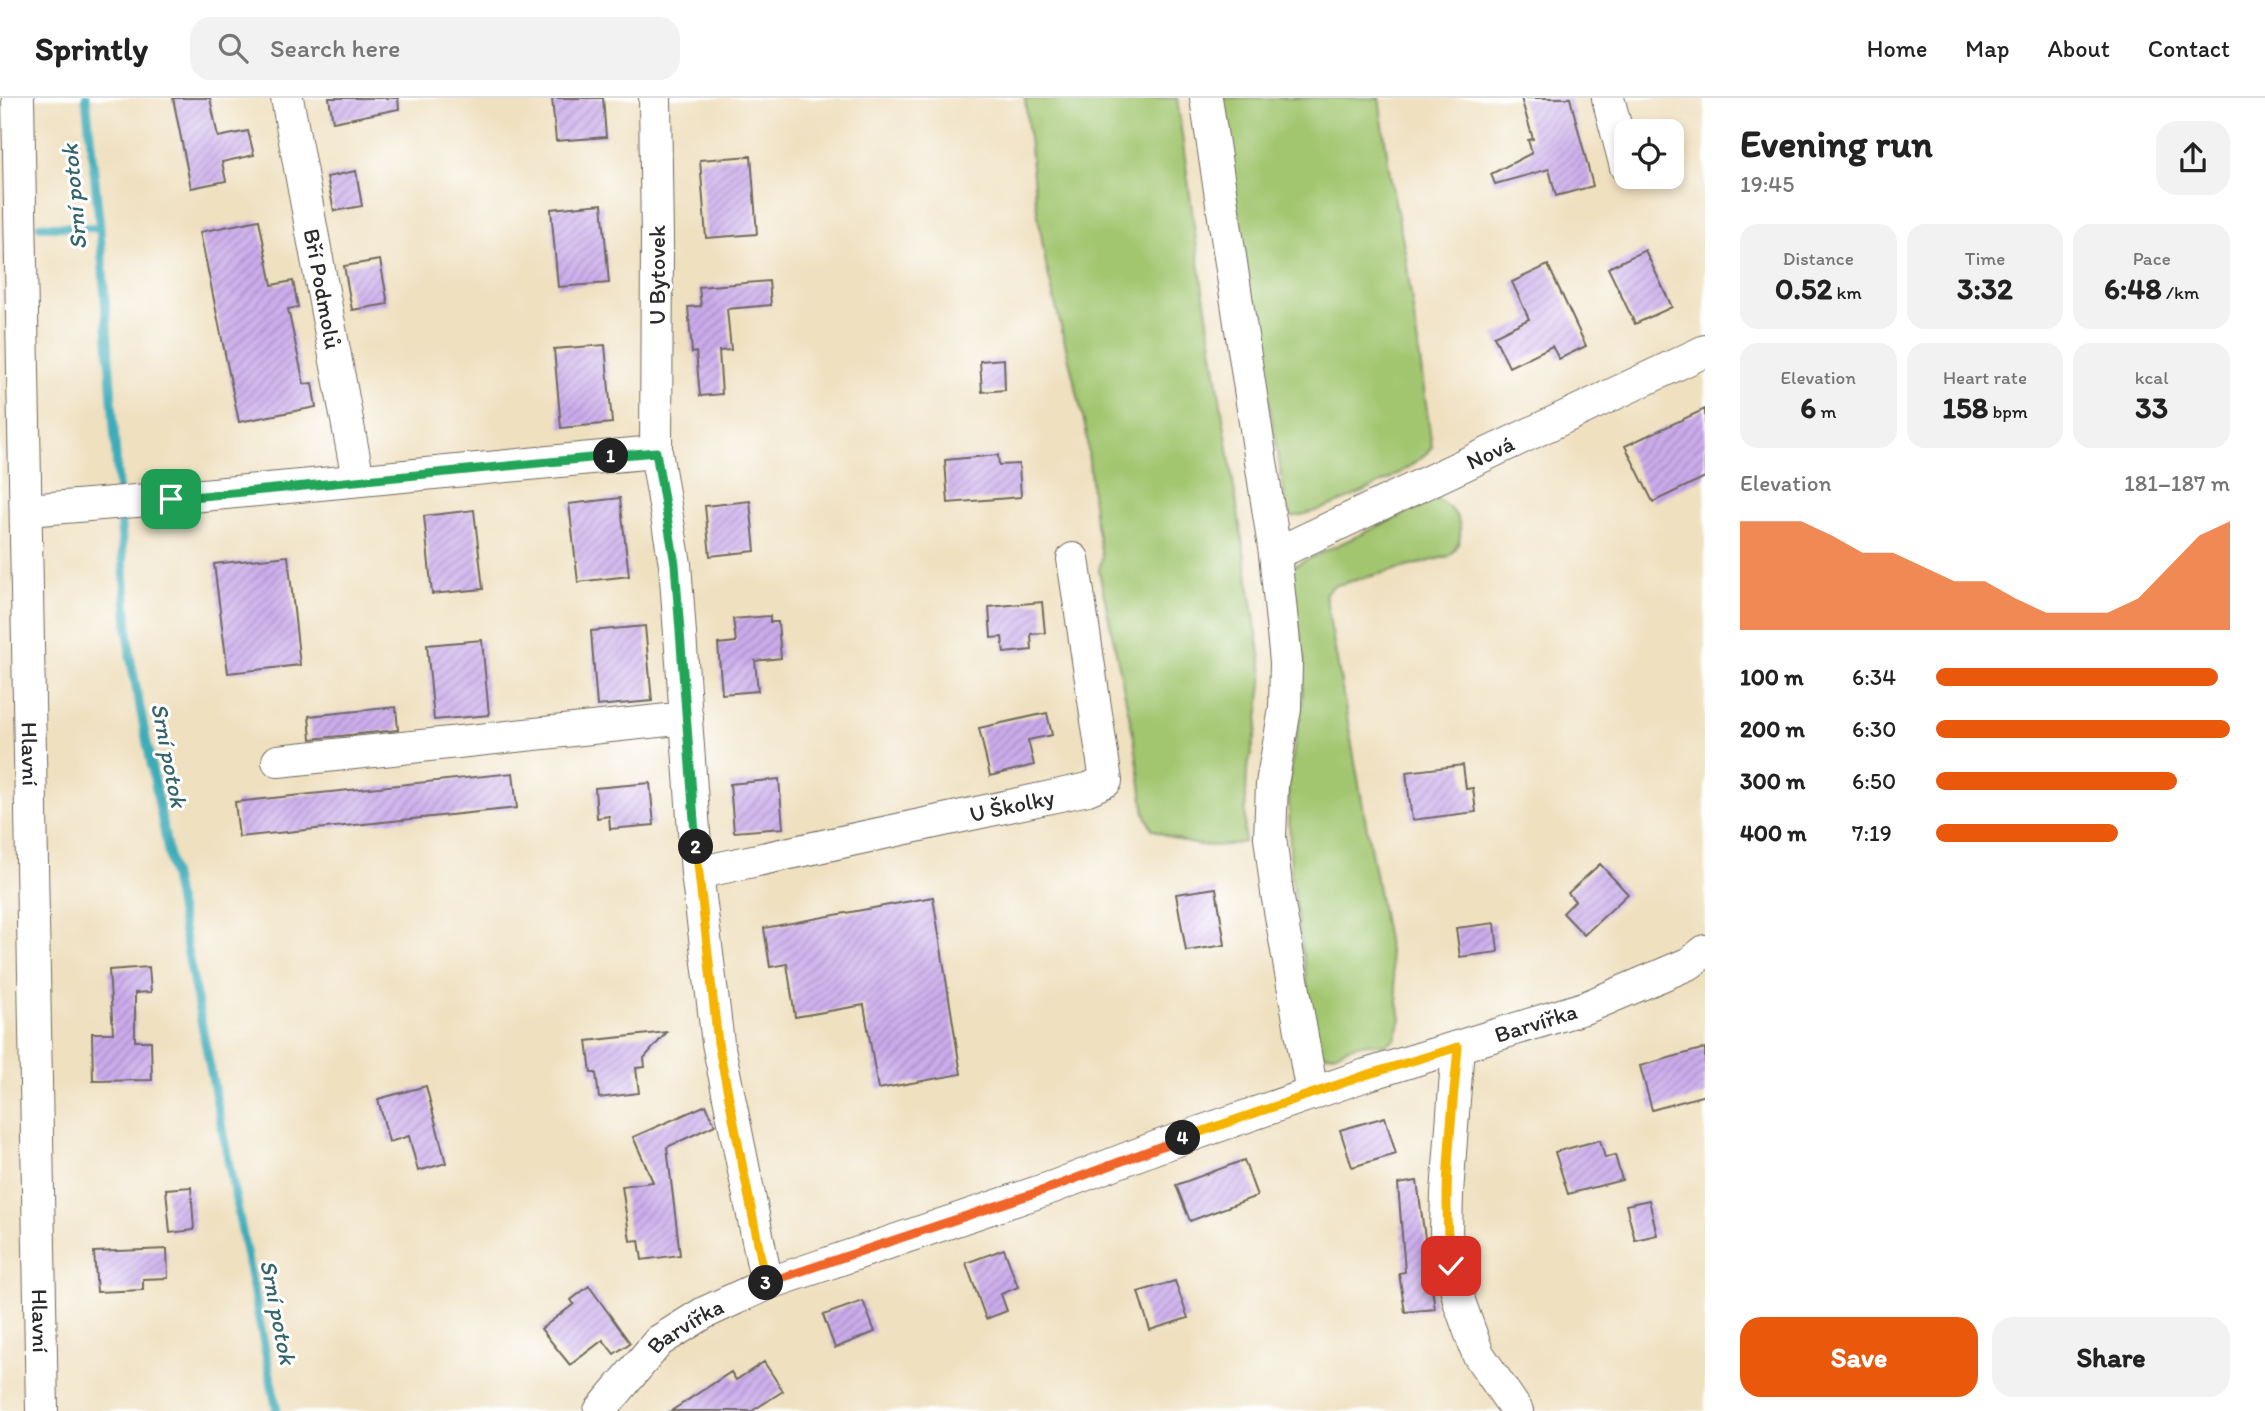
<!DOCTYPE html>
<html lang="en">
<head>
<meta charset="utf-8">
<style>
  body { margin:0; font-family:Itim,sans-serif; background:#f2f2f2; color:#222; height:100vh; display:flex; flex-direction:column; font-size:26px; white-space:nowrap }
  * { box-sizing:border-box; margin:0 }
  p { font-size:23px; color:#767676 }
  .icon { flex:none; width:38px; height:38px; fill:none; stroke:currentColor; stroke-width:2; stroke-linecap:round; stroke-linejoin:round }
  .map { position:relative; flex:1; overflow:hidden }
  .drawer { display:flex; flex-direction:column; background:#fff; width:560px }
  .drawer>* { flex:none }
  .controls { position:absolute; left:1614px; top:21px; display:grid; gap:14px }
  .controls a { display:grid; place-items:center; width:70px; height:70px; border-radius:14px; background:#fff; box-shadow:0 4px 10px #0003; font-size:35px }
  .pin { position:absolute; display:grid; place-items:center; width:60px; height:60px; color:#fff; margin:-30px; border-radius:14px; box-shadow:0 4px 10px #0006 }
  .km { position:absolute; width:35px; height:35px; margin:-18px; border-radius:50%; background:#222; color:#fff; font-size:19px; line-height:35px; text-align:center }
  .round { display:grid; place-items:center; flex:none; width:74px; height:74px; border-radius:21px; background:#f2f2f2 }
  .overview { display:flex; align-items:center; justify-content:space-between; height:119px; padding:0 35px }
  h1 { font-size:38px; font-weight:700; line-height:52px }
  .figures { display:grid; grid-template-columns:repeat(3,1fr); gap:10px; height:119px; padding:7px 35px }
  .figures div { display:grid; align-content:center; border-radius:18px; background:#f2f2f2; text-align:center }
  .figures b { font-size:30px; font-weight:700 }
  .figures small { font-size:19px; font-weight:400 }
  .figures p { font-size:19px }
  .chart { height:196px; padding:14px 35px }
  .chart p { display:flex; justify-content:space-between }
  .chart svg { width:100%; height:126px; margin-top:7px; fill:#ea580c; opacity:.7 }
  .button { display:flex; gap:14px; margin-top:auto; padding:14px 35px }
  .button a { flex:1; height:80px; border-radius:21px; background:#ea580c; color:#fff; font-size:28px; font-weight:700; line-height:80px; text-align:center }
  .button a+a { background:#f2f2f2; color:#222 }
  ul { padding:0 35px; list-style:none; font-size:23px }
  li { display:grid; grid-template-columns:112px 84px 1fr; align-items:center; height:52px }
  li i { height:18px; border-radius:9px; background:#ea580c }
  header { display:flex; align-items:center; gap:42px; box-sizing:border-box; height:98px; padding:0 35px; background:#fff; border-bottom:2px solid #e0e0e0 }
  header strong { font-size:33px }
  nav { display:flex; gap:38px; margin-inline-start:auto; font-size:24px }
  .search { width:490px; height:63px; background:#f2f2f2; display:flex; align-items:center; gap:18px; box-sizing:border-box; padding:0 24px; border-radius:21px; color:#767676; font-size:26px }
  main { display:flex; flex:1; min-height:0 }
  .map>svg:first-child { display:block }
  .grass { fill:#a2c670; stroke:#66784e; stroke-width:2 }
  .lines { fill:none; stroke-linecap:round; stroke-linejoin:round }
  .stream { stroke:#3cacb9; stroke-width:9 }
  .building { fill:url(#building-hatch) }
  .minor-casing { stroke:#706a5f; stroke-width:34 }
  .minor { stroke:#fff; stroke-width:32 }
  .split-1-casing { stroke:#fff; stroke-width:14 }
  .split-2-casing { stroke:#fff; stroke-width:14 }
  .split-3-casing { stroke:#fff; stroke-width:14 }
  .split-4-casing { stroke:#fff; stroke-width:14 }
  .split-5-casing { stroke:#fff; stroke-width:14 }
  .split-1 { stroke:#22a559; stroke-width:9 }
  .split-2 { stroke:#22a559; stroke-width:9 }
  .split-3 { stroke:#f5b400; stroke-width:9 }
  .split-4 { stroke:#f0652b; stroke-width:9 }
  .split-5 { stroke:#f5b400; stroke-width:9 }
  .labels { text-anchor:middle; stroke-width:6; stroke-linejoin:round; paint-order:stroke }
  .street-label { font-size:23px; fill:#2b2b2b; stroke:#fff }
  .water-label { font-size:24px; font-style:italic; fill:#33656b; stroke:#fff }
</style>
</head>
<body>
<header>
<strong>Sprintly</strong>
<div class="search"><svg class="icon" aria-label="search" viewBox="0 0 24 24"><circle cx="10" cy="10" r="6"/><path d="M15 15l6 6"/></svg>Search here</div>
<nav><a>Home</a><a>Map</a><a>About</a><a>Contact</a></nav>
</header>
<main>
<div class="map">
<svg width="1705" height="1313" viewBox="0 0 1705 1313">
  <defs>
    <pattern id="building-hatch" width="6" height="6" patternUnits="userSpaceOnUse" patternTransform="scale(1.75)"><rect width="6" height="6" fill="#cbacec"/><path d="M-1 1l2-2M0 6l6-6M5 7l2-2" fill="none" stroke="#a58cbf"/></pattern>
  </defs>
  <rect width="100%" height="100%" fill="#fff"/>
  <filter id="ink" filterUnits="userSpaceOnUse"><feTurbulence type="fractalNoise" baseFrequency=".0143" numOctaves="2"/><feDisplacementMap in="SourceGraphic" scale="14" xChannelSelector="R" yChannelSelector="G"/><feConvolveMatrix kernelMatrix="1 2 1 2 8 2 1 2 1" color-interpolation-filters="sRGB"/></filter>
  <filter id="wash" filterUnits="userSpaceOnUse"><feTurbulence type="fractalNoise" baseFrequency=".00686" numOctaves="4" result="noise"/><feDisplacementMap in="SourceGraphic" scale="28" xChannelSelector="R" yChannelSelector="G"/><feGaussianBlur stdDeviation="1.57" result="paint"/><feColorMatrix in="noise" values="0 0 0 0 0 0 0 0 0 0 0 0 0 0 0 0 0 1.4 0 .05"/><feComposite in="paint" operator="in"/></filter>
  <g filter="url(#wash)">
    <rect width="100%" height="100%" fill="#efe0c0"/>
    <path class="grass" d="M1025,0H1177L1199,165L1263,575L1257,631L1247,672L1244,744C1207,752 1186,747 1152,731L1145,715L1134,640L1099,473L1102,458L1094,416L1086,332L1046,167L1035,98Z
      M1221,0H1379L1391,83L1405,154L1432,349C1408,378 1330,411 1293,419L1287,412L1236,105Z
      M1437,401C1442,405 1452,410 1455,416C1464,430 1461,448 1449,458L1333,488L1325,496L1401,921L1395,941L1383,947C1371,944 1362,945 1349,949C1337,953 1337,958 1323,956L1315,940L1291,776L1288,686L1302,604L1304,562L1291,482L1295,467Z"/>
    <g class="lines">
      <path class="stream" d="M86,0L100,130L130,558L277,1313
        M40,128L100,130"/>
    </g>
    <g id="blocks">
      <path class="building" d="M173,0H210L218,39L248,33L254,57L222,64L226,83L191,90Z
        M329,0H398L399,11L333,24Z
        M552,0H603L606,39L556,43Z
        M1521,0H1570L1593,88L1556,98L1549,71L1495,86L1491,76L1532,55L1528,42L1533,41Z
        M751,58L757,136L706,140L700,62Z
        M356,73L362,108L334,113L327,79Z
        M602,106L609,185L558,189L551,111Z
        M259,122L272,187L293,183L298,209L288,211L304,286L312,285L316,309L239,324L200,134Z
        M1645,152L1672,209L1635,226L1608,170Z
        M380,162L388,206L352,212L344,168Z
        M1548,167L1586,248L1559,261L1552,248L1509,269L1494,238L1529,221L1512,184Z
        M769,183L771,207L727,211L731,252L719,253L722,296L700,298L696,254L692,255L688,209L701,208L699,189Z
        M605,247L612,325L561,330L554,251Z
        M1004,261L1005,292L982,294L980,263Z
        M1705,311V379L1653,404L1625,348Z
        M998,357L999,367L1019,366L1021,399L948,405L945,362Z
        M620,400L629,478L578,484L569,406Z
        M750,403L755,453L710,458L705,408Z
        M474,412L483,491L432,496L424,418Z
        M288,458L300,567L228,575L214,466Z
        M1042,504L1045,535L1031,536L1032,552L1004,555L1002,539L991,540L989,509Z
        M770,518V524H778L781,560L755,563L758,593L722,596L718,546L736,544L733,521Z
        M645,528L652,603L597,608L591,533Z
        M482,542L489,617L434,622L427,547Z
        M396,609L398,632L311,641L309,618Z
        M1047,615L1052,637L1028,642L1034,667L990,678L979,630Z
        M1463,667L1466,691L1473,690L1476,714L1412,722L1406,674Z
        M513,675L517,710L239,739L235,704Z
        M779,681L783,730L734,734L730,686Z
        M650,685L654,727L610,731L609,718L597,720L595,690Z
        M1600,766L1628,796L1584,837L1563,815L1575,803L1568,795Z
        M1216,790L1225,847L1186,853L1176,796Z
        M933,799L961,976L878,991L864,907L795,919L787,866L770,869L764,830Z
        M1495,825L1498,854L1460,859L1456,830Z
        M149,869L151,894L135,895V943H151L152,982L93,983L92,935H113L109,872Z
        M667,934L644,960L645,969L636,970L639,995L599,1000L596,975H591L587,943Z
        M1705,950V997L1652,1012L1640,968Z
        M426,988L446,1065L418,1073L409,1038L389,1044L378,1001Z
        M706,1007L715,1027L667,1049L680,1157L642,1162L639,1142L630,1143L622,1088L653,1084L633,1039Z
        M1385,1019L1396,1056L1352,1069L1340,1032Z
        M1600,1042L1605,1060L1615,1057L1622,1082L1568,1096L1555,1054Z
        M1244,1062L1257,1098L1190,1123L1176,1087Z
        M1417,1083L1435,1211L1405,1214L1399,1175L1405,1174L1398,1086Z
        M191,1089L194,1132L170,1135L166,1091Z
        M1649,1102L1657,1137L1635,1142L1626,1107Z
        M167,1151L168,1180L143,1181V1192L97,1194L94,1154Z
        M1004,1151L1018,1189L1001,1196L1007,1213L986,1221L966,1165Z
        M1175,1183L1188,1220L1150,1232L1138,1194Z
        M589,1188L630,1245L614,1256L603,1242L570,1267L541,1231L574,1206L571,1202Z
        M863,1203L875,1234L835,1250L823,1217Z
        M764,1264L783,1293L752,1313H671L731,1274L736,1282Z"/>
    </g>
  </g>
  <g filter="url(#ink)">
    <use href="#blocks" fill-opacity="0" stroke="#706a5f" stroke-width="2"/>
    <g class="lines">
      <g class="minor-casing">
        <g id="minor">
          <path id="s1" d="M18,0L42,1313"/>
          <path id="s2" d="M287,0L358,381"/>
          <path d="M655,0L657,141L656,354L675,466L697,775L718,945L767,1186"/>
          <path d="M1206,0L1275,456L1286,564L1285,611L1272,686L1270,739L1277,795L1312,996"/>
          <path d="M1608,0L1626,69"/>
          <path d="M27,412C237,396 446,373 656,354"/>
          <path id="s3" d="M1275,456L1705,253"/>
          <path d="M278,663L687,620"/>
          <path id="s4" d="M697,775L1088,691L1106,683L1073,461"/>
          <path d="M1458,949L1447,1095L1446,1135L1451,1168L1460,1206L1478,1256L1517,1313"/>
          <path id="s5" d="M600,1313L659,1243L704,1215L767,1186L1053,1089L1157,1049L1366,977L1587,909L1690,865L1705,853"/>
        </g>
      </g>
      <use href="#minor" class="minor"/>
    </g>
  </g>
  <g class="lines" filter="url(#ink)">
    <g class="split-1-casing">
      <path id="split-1" d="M171,401L611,358"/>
    </g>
    <g class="split-2-casing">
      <path id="split-2" d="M611,358L656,354L675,466L696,749"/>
    </g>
    <g class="split-3-casing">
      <path id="split-3" d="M696,749L718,945L766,1185"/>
    </g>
    <g class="split-4-casing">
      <path id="split-4" d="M766,1185L1053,1089L1183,1040"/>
    </g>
    <g class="split-5-casing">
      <path id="split-5" d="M1183,1040L1366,977L1458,949C1452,1022 1441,1096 1451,1168"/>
    </g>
    <use href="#split-1" class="split-1"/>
    <use href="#split-2" class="split-2"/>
    <use href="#split-3" class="split-3"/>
    <use href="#split-4" class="split-4"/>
    <use href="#split-5" class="split-5"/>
  </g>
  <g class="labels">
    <g class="street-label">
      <text transform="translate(657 177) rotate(-90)" y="8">U Bytovek</text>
      <text dy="8" stroke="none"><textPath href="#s2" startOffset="194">Bří Podmolů</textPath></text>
      <text dy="8" stroke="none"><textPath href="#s3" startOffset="238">Nová</textPath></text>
      <text dy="8" stroke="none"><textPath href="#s1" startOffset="656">Hlavní</textPath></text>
      <text dy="8" stroke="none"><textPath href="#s4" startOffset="322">U Školky</textPath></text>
      <text dy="8" stroke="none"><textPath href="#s5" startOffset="1026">Barvířka</textPath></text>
      <text dy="8" stroke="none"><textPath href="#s1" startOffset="1223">Hlavní</textPath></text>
      <text dy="8" stroke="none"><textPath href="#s5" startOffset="122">Barvířka</textPath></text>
    </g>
    <g class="water-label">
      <text transform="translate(74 99) rotate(-95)" y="8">Srní potok</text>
      <text transform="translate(169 657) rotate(79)" y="8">Srní potok</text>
      <text transform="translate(278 1214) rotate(79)" y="8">Srní potok</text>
    </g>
  </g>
</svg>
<div class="controls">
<a><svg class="icon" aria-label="locate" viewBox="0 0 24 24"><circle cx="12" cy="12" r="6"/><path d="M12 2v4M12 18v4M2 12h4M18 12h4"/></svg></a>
</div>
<div class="pin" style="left:171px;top:401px;background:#1e9e55"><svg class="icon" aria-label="arrive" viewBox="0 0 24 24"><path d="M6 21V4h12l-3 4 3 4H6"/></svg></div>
<div class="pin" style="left:1451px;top:1168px;background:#d93025"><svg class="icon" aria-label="check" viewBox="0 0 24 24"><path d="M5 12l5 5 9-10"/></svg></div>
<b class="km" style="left:611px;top:358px">1</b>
<b class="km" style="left:696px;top:749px">2</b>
<b class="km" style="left:766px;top:1185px">3</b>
<b class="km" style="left:1183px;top:1040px">4</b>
</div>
<section class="drawer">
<div class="overview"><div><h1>Evening run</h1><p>19:45</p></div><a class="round"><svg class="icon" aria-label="share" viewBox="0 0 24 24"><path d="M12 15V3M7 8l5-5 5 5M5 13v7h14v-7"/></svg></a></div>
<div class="figures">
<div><p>Distance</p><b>0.52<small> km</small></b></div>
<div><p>Time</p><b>3:32</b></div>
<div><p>Pace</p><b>6:48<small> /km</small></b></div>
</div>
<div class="figures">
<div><p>Elevation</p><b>6<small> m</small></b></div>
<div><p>Heart rate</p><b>158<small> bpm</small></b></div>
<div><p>kcal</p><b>33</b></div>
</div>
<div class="chart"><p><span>Elevation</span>181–187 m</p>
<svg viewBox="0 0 160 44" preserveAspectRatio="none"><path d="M0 44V6L10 6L20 6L30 11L40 17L50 17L60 22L70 27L80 27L90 33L100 38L110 38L120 38L130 33L140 22L150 11L160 6V44z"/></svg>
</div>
<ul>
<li><b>100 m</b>6:34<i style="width:96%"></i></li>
<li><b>200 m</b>6:30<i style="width:100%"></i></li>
<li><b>300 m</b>6:50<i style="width:82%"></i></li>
<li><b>400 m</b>7:19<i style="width:62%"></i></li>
</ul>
<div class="button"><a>Save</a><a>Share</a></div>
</section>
</main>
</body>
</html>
